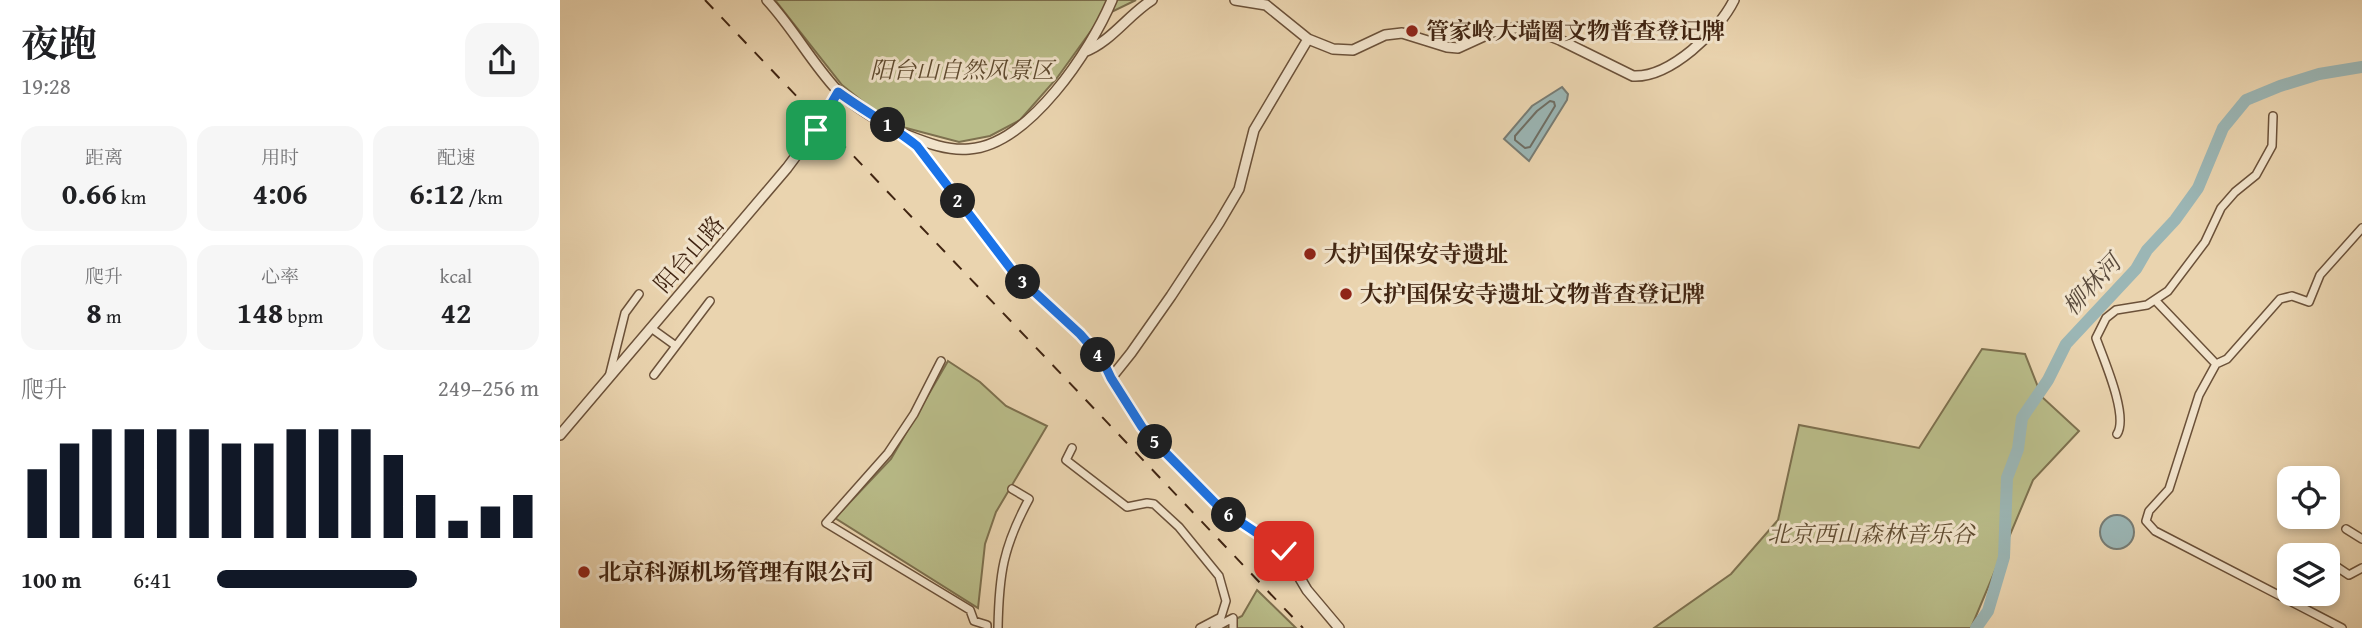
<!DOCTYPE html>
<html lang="zh">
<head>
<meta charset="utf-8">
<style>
  body { margin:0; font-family:"Gentium Book Plus","Noto Serif SC",serif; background:#f6f6f6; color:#202124; height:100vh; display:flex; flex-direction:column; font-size:26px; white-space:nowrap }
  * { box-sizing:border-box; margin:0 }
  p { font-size:23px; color:#757577 }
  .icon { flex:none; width:38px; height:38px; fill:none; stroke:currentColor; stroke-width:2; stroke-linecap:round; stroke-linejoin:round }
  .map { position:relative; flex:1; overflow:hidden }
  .sheet { display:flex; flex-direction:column; background:#fff; width:560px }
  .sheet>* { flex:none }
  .tools { position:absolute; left:1717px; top:466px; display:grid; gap:14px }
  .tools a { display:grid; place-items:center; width:63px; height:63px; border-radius:14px; background:#fff; box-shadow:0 4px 10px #0003; font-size:35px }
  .pin { position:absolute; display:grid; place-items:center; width:60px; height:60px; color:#fff; margin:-30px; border-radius:14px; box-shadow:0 4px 10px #0006 }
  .km { position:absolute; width:35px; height:35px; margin:-18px; border-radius:50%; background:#222; color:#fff; font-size:19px; line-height:35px; text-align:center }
  .round { display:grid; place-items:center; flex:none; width:74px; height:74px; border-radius:21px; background:#f6f6f6 }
  .overview { display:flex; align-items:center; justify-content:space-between; height:119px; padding:0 21px }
  h1 { font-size:38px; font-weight:700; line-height:52px }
  .stats { display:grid; grid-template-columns:repeat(3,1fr); gap:10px; height:119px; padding:7px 21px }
  .stats div { display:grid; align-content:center; border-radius:18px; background:#f6f6f6; text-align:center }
  .stats b { font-size:30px; font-weight:700 }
  .stats small { font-size:19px; font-weight:400 }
  .stats p { font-size:19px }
  .chart { height:196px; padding:14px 21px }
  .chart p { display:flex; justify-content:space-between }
  .chart svg { width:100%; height:126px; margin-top:7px; stroke:#111827; stroke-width:6 }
  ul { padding:0 21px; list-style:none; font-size:23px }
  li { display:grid; grid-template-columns:112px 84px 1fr; align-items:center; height:52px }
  li i { height:18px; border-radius:9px; background:#111827 }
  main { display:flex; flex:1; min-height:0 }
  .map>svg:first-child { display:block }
  .green { fill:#b9bc89; stroke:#7d704e; stroke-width:2 }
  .water { fill:#9bb6b5; stroke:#777c74; stroke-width:2 }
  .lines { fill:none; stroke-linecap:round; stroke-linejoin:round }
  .shore { stroke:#6e6e64; stroke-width:2 }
  .river { stroke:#9bb6b5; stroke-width:12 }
  .minor-casing { stroke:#6b5139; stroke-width:10 }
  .tertiary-casing { stroke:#6b5139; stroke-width:12 }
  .minor { stroke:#f1e3cb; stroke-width:7 }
  .tertiary { stroke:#f1e3cb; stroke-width:9 }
  .rail { stroke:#412512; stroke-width:2; stroke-dasharray:12 12; stroke-linecap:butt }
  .route-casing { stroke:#fff; stroke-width:14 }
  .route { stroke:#1a73e8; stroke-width:9 }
  .poi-dot { fill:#8f2418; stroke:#f1e3cb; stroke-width:2.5 }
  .labels { text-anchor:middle; stroke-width:6; stroke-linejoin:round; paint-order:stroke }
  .poi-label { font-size:23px; font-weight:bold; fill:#412512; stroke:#f1e3cb; text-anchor:start }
  .park-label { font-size:23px; font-style:italic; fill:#5f4b30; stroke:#f1e3cb }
  .street-label { font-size:23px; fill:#412512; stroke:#f1e3cb }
  .water-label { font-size:24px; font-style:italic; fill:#58493b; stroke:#f1e3cb }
</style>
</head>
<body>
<main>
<section class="sheet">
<div class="overview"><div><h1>夜跑</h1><p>19:28</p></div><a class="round"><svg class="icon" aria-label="share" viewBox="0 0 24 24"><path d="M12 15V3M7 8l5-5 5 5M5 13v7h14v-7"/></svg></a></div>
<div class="stats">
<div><p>距离</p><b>0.66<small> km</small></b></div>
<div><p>用时</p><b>4:06</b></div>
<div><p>配速</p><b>6:12<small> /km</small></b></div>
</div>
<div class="stats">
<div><p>爬升</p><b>8<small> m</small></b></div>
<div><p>心率</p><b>148<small> bpm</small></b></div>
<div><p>kcal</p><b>42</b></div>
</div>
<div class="chart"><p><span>爬升</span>249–256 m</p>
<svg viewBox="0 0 160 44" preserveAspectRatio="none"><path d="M5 44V20M15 44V11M25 44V6M35 44V6M45 44V6M55 44V6M65 44V11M75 44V11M85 44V6M95 44V6M105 44V6M115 44V15M125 44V29M135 44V38M145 44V33M155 44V29"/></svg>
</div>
<ul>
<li><b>100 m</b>6:41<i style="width:62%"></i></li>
</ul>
</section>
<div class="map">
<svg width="1802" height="628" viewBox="0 0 1802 628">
  <rect width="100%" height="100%" fill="#ead4af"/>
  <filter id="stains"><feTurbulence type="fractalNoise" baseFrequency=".00286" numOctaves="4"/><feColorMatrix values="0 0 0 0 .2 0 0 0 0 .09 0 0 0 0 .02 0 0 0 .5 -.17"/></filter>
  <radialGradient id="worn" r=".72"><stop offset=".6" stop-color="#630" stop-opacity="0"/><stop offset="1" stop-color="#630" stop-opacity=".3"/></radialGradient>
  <path class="green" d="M215,0H576L541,17L497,78L460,120L430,136L399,142L331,124L282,85Z
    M1422,349L1465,354L1482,397L1519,431L1473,480L1411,628H1094L1171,574L1218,520L1239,425L1359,448Z
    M388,361L420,382L446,406L487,426L436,512L425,544L418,608L275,518L331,459Z
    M697,590L736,628H658L682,616Z"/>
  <path class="water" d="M1002,87L1008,94L1007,100L969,161L944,139L972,106Z
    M1540 532a17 17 0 1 1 34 0a17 17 0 1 1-34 0Z"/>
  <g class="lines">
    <path class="shore" d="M990,101L994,102L995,106L970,147L965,148L955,140V136L977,111Z"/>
    <path class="river" d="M1416,628L1428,611L1444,557L1447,478L1458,449L1462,418L1488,380L1506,344L1576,269L1587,250L1615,220L1638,188L1663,128L1686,100L1720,86L1759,74L1802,67"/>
    <g class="minor-casing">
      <path id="minor" d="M1595,300L1656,364
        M91,328L116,346L150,301
        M381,361L354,414L328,453L266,523L410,610L414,621L427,625V628
        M94,375L116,346
        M49,377L65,313L79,294
        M1557,434C1569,416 1543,358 1536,338L1546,318L1556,310L1587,305L1608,291L1645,242L1661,208L1675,192L1696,175L1712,146L1713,116
        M512,448L506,460L567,507L587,503L594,504L619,527L659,576L666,601L661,617L640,628
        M1786,529L1802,539
        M1768,561L1789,575L1802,568
        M438,628C439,574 443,547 469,499L452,489
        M654,628L673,618V628
        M1782,628L1595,531L1586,521L1589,511L1609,489L1639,395L1656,364L1667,359L1720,299L1732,296L1749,302L1760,275L1802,228"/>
    </g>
    <g class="tertiary-casing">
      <path id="tertiary" d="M207,0C233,28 251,62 277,90C300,113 332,126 357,146L454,273L520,334L542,360L551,378L582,427L595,442L661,509L724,551L747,590L779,628
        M675,0L706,5L748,39L773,49L793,50L825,35L842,33L887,47L898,48L933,32L960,27L970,28L1000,40L1073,76C1110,78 1159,31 1174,0
        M524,52C551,42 568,15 592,0
        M347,135C367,143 388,151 409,149C469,145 531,50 552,0
        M551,378L571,353L611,296L659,223L679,189L694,130L748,39
        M0,435L227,168L256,129L278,92"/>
    </g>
    <use href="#minor" class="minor"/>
    <use href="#tertiary" class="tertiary"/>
    <path class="rail" d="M145,0L743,628"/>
  </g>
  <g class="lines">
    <g class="route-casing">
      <path id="route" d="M256,130L278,92C304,111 332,126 357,146L454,273L520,334L542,359L551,378L582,427L595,442L661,509L724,551"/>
    </g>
    <use href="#route" class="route"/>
  </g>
  <g class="poi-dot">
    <circle cx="852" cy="31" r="7"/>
    <circle cx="750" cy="254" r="7"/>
    <circle cx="786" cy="294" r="7"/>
    <circle cx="24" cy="572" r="7"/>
  </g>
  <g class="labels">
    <g class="poi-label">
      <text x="866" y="39">管家岭大墙圈文物普查登记牌</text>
      <text x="764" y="262">大护国保安寺遗址</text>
      <text x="800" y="302">大护国保安寺遗址文物普查登记牌</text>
      <text x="38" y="580">北京科源机场管理有限公司</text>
    </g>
    <g class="park-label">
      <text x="402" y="78">阳台山自然风景区</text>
      <text x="1311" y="542">北京西山森林音乐谷</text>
    </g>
    <g class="street-label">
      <text transform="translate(129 254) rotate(-49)" y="8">阳台山路</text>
    </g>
    <g class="water-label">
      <text transform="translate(1532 285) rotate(-47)" y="8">柳林河</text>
    </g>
  </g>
  <rect width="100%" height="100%" filter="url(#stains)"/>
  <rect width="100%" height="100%" fill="url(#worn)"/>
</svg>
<div class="tools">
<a><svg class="icon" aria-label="locate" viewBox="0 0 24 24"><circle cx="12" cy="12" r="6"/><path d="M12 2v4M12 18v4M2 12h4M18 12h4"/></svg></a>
<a><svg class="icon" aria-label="layers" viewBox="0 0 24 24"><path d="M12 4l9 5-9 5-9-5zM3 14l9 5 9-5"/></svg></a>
</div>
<div class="pin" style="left:256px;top:130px;background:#1e9e55"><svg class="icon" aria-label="arrive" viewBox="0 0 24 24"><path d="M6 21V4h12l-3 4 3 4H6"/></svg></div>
<div class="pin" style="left:724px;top:551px;background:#d93025"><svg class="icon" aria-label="check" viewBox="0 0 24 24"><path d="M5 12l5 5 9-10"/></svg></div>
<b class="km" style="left:328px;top:125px">1</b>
<b class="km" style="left:398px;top:201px">2</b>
<b class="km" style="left:463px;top:282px">3</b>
<b class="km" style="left:538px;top:355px">4</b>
<b class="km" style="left:595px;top:442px">5</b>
<b class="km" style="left:669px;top:515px">6</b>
</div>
</main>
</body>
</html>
